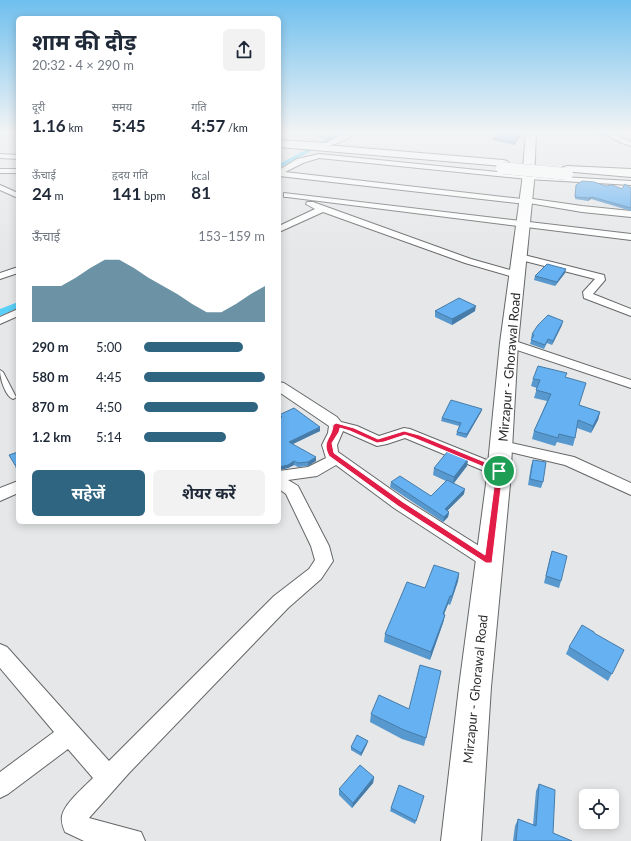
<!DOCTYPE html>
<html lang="hi">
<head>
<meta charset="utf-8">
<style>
  body { margin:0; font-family:Lato,"Noto Sans Devanagari",sans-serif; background:#f2f2f3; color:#1f2937; height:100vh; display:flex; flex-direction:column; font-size:15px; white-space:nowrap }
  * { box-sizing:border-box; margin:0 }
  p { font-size:13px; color:#747a83 }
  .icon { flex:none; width:22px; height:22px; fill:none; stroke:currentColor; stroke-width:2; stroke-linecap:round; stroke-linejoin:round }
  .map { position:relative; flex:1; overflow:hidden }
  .details { position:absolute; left:16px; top:16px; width:265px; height:508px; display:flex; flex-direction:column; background:#fff; border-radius:6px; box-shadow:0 2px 10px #0003 }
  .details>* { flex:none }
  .fabs { position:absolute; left:579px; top:789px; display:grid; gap:8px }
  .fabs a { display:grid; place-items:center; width:40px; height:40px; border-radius:6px; background:#fff; box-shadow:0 2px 10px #0003; font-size:20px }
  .pin { position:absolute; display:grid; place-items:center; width:34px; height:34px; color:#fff; margin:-17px; border:2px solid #fff; border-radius:50%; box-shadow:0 1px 4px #0007 }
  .round { display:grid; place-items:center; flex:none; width:42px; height:42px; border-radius:6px; background:#f2f2f3 }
  .headline { display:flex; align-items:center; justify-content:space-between; height:68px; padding:0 16px }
  h1 { font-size:22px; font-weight:700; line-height:30px }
  .metrics { display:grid; grid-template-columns:repeat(3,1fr); gap:6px; height:68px; padding:4px 16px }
  .metrics div { display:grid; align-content:center }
  .metrics b { font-size:17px; font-weight:700 }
  .metrics small { font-size:11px; font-weight:400 }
  .metrics p { font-size:11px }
  .chart { height:112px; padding:8px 16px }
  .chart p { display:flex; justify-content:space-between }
  .chart svg { width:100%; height:72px; margin-top:4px; fill:#2f6580; opacity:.7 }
  .action { display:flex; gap:8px; margin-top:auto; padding:8px 16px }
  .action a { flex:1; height:46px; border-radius:6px; background:#2f6580; color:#fff; font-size:16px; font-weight:700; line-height:46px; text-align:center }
  .action a+a { background:#f2f2f3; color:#1f2937 }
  ul { padding:0 16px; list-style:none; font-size:13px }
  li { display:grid; grid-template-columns:64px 48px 1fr; align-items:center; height:30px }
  li i { height:10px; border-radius:5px; background:#2f6580 }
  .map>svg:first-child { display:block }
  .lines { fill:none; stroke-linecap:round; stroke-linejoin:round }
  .canal { fill:#59d0f8; fill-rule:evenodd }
  .service-casing { stroke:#656667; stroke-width:2 }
  .minor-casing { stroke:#656667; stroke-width:2 }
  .primary-casing { stroke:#656667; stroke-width:2 }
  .trunk-casing { stroke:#656667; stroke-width:2 }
  .path { stroke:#9c9e9f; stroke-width:1; stroke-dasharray:0.5 1.5; stroke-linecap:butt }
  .service { fill:#fff; fill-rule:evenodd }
  .minor { fill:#fff; fill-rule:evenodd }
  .primary { fill:#fff; fill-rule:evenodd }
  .trunk { fill:#fff; fill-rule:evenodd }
  .trunk-bridge-casing { stroke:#656667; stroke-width:12; stroke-linecap:butt }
  .trunk-bridge { stroke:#fff; stroke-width:12 }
  .wall { fill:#5798cf }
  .shaded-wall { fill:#477ca9 }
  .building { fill:#65b1f1; stroke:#477ca9 }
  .route { fill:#e11d48; stroke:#fff; fill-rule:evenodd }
  .labels { text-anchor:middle; stroke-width:3; stroke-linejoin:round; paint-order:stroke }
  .street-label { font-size:13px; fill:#2b2b2c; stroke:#fff }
</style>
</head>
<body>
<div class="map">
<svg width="631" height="841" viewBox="0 0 631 841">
  <rect width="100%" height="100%" fill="#e5e7e8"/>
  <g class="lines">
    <path class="canal" d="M340,132H347L279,168V164Z
      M18,302V308L0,316V309Z"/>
    <g class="service-casing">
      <path id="service" d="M0,370L3,372L16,397L15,398L13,399C5,396 0,378 0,370Z"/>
    </g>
    <g class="minor-casing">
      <path id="minor" d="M307,132H318L330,136L327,138Z
        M347,132H355C333,153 307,146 279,144V140L326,143Z
        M602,132H610L631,142V146L622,143Z
        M0,154L18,155V159L0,158Z
        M319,154L528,175L631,181V185L528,179L319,158L303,163L285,172L522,199L526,198L582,206L631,211V217L582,212L529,203L526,204L279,176V170L297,159Z
        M0,169H18V173H0Z
        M0,185L18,193V198L0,190Z
        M284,193L631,234V240L287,197H284Z
        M307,202H313L471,259L521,273L522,275L517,278L465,263L323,212L279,232V226L315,209L306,204Z
        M520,254L604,275L605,280L593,294L631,309V316L584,298L583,292L595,279L517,259L515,257Z
        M18,267V273L0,279V273Z
        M18,309V316L0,324V317Z
        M509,339L631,380V388L505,346L503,343L505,340Z
        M279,382L284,383L337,417L341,422L357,426L379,436L404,428L410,429L504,467L507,471L504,475L499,476L494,475L405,438L387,444L377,446L343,431L337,445L338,452L406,500L495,556L498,561L495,566L489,568L483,566L394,508L336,465L317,476L288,480L298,486L300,490L329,546L333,561L321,579L288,608L129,773L89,818L141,832L145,841H84L65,832C63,827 61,822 62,816C64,804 84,787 93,778L68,749L8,794L0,798V772L54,732L0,668V644L7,647L109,761L274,596L309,569L315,560L311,546L286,494L279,489V471L308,467L326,458L322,445L328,433L329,426L279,392Z
        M502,441L574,457L631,483V495L565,465L497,449L495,446L497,443Z
        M18,481V493L0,501V488Z"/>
    </g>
    <g class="primary-casing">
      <path id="primary" d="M526,132H536L534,182L518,343L510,484L491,687L481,841H441L459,687L486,484L500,343L522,182Z"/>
    </g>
    <g class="trunk-casing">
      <path id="trunk" d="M279,141L503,160L507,161L509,163L507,165L503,166L279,147Z
        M567,166L631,169V177L563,171L561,169L563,167Z"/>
    </g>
    <path class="path" d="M279,161L283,157L280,153"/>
    <use href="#service" class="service"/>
    <use href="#minor" class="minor"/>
    <use href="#primary" class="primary"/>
    <use href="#trunk" class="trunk"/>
    <g class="trunk-bridge-casing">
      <path id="trunk-bridge" d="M502,168L567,174"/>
    </g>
    <use href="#trunk-bridge" class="trunk-bridge"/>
  </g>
  <path class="wall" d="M524,132L514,145L492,140L493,138Z
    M546,132H562L555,134Z
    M579,132H605L607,134L606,137Z
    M576,185L606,186L622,189L631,188V211L591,199L588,201L575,199Z
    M565,273L555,286L534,280L535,276Z
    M435,311H475L452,325L435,317Z
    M562,325L552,345L547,343L544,349L530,344L532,338H531L532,334Z
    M565,377L579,405L600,412L598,420L591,433L577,428L575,438L573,446L557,442L555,446L532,439L534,431L547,401L534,398L537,388L531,386L533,379Z
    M482,409L481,412L466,438L456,435L459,426L441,421L442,418Z
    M279,415L320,427V431L292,444L316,461L308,466L298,467L294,465L288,468L279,470Z
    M468,459L467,466L454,483L464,494L447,511L449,512L448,517L443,522L390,487L391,482L431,496L446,481L433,475L434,468Z
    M533,460L543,482L541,488L528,485L531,466Z
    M552,551L561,581L559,588L544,583L550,557Z
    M459,573L458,581L450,605L448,604L444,614L445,615L443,623L430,660L384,642L385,634L425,588Z
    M569,647L624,650L608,681L566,654Z
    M371,714L426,738L424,746L402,739L370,722Z
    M367,744L361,756L351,750V747Z
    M374,777L373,783L352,808L339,795V789Z
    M539,784L553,833L572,841H513L515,826L518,819L533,825L536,791Z
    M424,796L415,824L390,811L391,808Z"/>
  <path class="shaded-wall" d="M523,132H524L514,145V142Z
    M556,132H562L555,134Z
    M592,197L591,199L588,201L589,198Z
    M566,269L565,273L555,286L557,282Z
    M476,306L475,311L452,325V319Z
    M563,321L562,325L552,345L553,341Z
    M482,409L481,412L466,438L467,434Z
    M600,412L598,420L591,433L593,426Z
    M320,427V431L289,446V442Z
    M316,457V461L308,466V462Z
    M468,459L467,466L453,484L454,477Z
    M294,461V465L288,468L279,470V467Z
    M18,464V468L16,469L15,465Z
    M465,489L464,494L444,514L445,509Z
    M449,512L448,517L443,522L444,517Z
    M459,573L458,581L450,605L452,596Z
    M450,596L448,604L441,622L443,614Z
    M445,615L443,623L430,660L431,652Z
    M368,741L367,744L361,756V753Z
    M374,777L373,783L352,808L353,803Z"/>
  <path class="building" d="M508,132H523L514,142L493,138Z
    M596,132H605L607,134Z
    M582,181L594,182L606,186L612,185L622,189L625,184L631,188V208L592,197L589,198L575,197L576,185Z
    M547,264L566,269L557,282L535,276Z
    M459,298L476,306L452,319L435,311Z
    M548,315L563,321L553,341L548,339L545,345L531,340L534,335L532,334L538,325Z
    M538,366L567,373L565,377L586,383L579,405L600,412L593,426L578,420L575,438L559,434L558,438L534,431L551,394L536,390L540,380L533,379Z
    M451,400L482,409L467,434L457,432L461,423L442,418Z
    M294,408L320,427L289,442L316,457L308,462L298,463L294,461L288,465L279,467V419L282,417L279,415Z
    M448,451L468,459L454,477L434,468Z
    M18,452V464L15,465L9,455Z
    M533,460L546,462L543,482L530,479Z
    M400,476L431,496L447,480L465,489L445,509L449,512L444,517L391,482Z
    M552,551L567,556L561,581L546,576Z
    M434,565L459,573L452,596H450L443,614L445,615L431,652L385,634L407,582L425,588Z
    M582,625L594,632V633L624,650L612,674L569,647Z
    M420,665L441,671L426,738L404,730L371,714L379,695L409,709Z
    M357,735L368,741L361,753L351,747Z
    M360,765L374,777L353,803L339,789Z
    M539,784L555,790L553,833L572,841H516L518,819L536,826Z
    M399,785L424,796L416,821L391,808Z"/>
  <linearGradient id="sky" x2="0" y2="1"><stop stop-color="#6fbfee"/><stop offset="0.53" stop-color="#f3f4f5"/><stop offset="1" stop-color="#f3f4f5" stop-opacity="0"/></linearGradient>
  <rect width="631" height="250" fill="url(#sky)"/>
  <path class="route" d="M336,423L354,428L378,439L404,431L419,435L502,469L503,471L492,563H486L398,506L329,456C321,441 332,439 333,425ZM340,428L350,431L377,443L384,442L405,435L414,438L496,472L485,555L403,502L334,453L332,443L339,432Z"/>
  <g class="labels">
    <g class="street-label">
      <text transform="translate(509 367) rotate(-85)" y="5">Mirzapur - Ghorawal Road</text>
      <text transform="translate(475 689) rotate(-84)" y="5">Mirzapur - Ghorawal Road</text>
    </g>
  </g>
</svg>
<div class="fabs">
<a><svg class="icon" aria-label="locate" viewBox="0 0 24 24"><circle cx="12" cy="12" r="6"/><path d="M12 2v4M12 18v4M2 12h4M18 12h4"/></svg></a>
</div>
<div class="pin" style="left:499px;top:471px;background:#1e9e55"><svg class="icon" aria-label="arrive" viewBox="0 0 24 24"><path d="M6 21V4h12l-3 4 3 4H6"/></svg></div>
<section class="details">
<div class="headline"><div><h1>शाम की दौड़</h1><p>20:32 · 4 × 290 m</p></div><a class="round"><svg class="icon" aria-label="share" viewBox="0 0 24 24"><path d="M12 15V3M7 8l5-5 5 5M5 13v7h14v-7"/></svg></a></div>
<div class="metrics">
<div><p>दूरी</p><b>1.16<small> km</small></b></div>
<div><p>समय</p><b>5:45</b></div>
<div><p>गति</p><b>4:57<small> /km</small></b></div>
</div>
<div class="metrics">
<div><p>ऊँचाई</p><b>24<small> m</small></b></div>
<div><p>हृदय गति</p><b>141<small> bpm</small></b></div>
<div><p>kcal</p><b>81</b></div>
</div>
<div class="chart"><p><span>ऊँचाई</span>153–159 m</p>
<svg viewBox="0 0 160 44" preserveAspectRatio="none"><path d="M0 44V22L10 22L20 22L30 17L40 11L50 6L60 6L70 11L80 17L90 22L100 27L110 33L120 38L130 38L140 33L150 27L160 22V44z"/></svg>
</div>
<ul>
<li><b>290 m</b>5:00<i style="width:82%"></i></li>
<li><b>580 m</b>4:45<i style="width:100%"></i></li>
<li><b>870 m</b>4:50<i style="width:94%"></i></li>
<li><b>1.2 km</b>5:14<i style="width:68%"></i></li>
</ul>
<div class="action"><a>सहेजें</a><a>शेयर करें</a></div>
</section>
</div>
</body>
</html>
